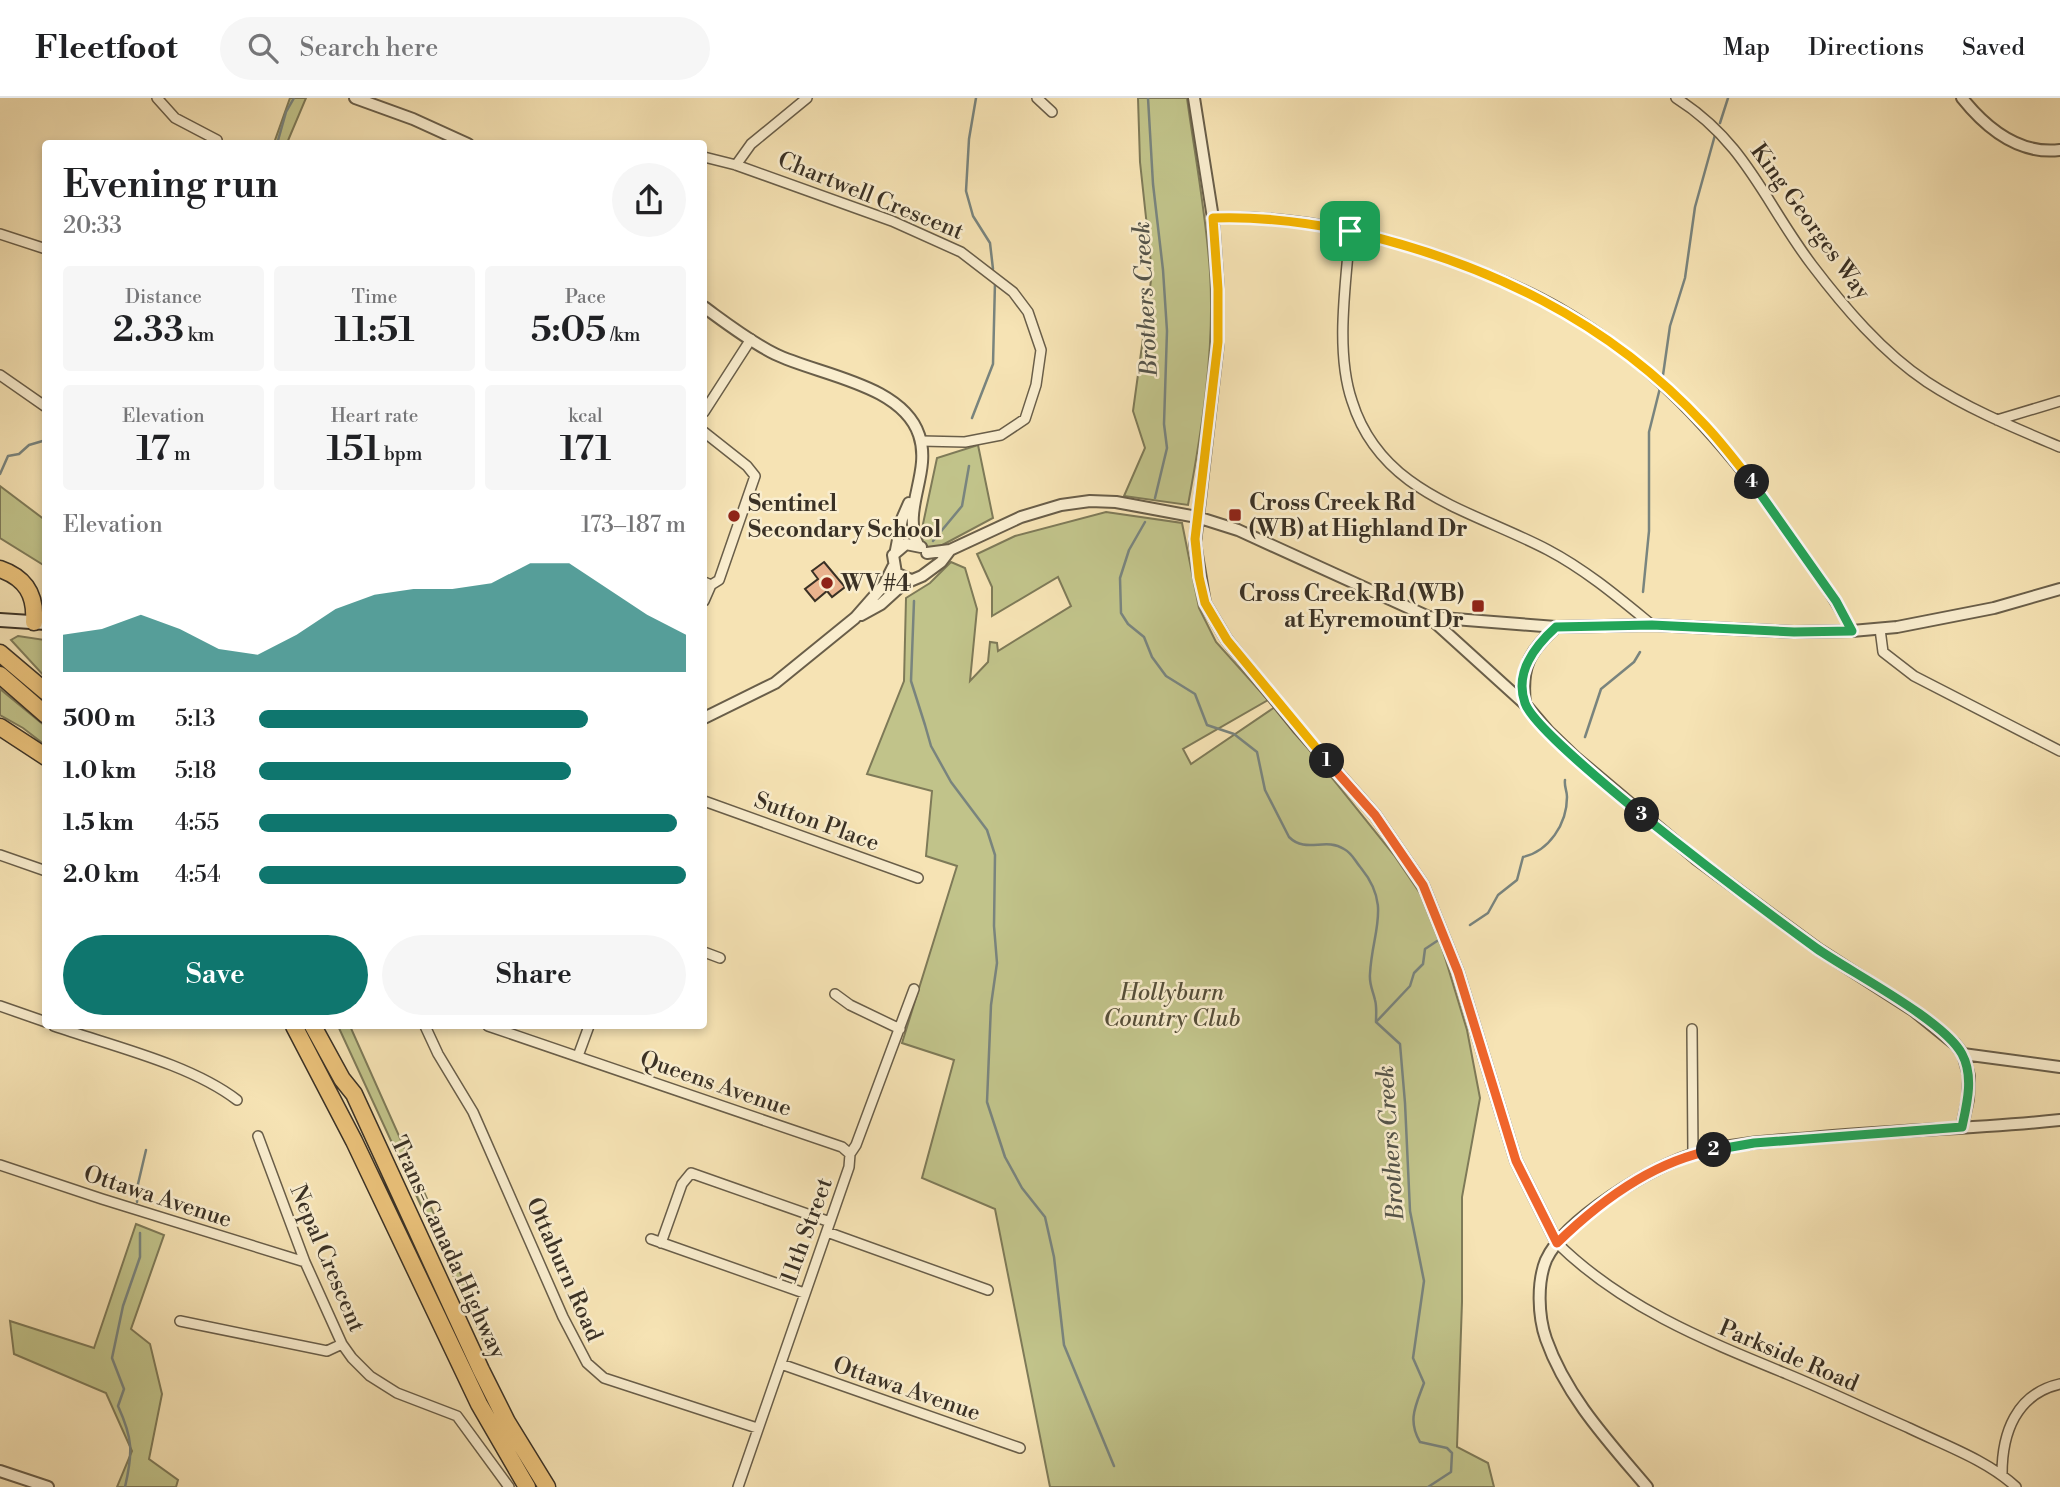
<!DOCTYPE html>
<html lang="en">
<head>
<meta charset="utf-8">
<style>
  body { margin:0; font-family:"Libre Bodoni",serif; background:#f6f6f6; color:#202124; height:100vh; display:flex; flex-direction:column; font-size:26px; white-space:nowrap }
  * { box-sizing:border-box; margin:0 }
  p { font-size:23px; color:#757577 }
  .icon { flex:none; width:38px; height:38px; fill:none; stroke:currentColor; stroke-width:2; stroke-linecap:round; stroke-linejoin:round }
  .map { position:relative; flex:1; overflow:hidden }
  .sheet { position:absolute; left:42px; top:42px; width:665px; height:889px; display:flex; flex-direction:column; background:#fff; border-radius:7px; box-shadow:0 4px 10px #0003 }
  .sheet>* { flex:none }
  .pin { position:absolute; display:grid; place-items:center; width:60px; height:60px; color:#fff; margin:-30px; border-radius:14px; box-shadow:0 4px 10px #0006 }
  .km { position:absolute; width:35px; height:35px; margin:-18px; border-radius:50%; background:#222; color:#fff; font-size:19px; line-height:35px; text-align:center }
  .round { display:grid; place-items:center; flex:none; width:74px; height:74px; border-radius:37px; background:#f6f6f6 }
  .summary { display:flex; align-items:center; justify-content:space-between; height:119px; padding:0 21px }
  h1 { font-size:38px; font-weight:600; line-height:52px }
  .figures { display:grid; grid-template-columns:repeat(3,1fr); gap:10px; height:119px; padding:7px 21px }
  .figures div { display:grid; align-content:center; border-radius:7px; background:#f6f6f6; text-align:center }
  .figures b { font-size:35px; font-weight:600 }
  .figures small { font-size:19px; font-weight:400 }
  .figures p { font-size:19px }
  .chart { height:196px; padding:14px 21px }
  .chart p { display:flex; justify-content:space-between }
  .chart svg { width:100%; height:126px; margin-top:7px; fill:#0f766e; opacity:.7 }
  .cta { display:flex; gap:14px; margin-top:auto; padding:14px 21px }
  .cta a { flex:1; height:80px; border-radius:42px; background:#0f766e; color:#fff; font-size:28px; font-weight:600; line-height:80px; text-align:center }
  .cta a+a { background:#f6f6f6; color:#202124 }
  ul { padding:0 21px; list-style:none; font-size:23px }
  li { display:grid; grid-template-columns:112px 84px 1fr; align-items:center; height:52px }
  li i { height:18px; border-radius:9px; background:#0f766e }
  header { display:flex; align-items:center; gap:42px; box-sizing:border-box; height:98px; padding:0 35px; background:#fff; border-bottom:2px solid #e0e0e0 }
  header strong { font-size:33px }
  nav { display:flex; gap:38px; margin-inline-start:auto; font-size:24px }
  .search { width:490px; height:63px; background:#f6f6f6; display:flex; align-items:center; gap:18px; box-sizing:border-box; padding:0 24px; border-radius:38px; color:#757577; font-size:26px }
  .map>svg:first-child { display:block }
  .green { fill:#c1c38a; stroke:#7e7a58; stroke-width:2 }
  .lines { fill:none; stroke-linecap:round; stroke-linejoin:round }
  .stream { stroke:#79847e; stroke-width:2.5 }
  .building { fill:#e9b38e; stroke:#3a3125; stroke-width:2 }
  .minor-casing { stroke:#695e49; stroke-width:12 }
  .tertiary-casing { stroke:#695e49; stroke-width:14 }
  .secondary-casing { stroke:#3a3125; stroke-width:16 }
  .motorway-casing { stroke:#3a3125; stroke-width:19 }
  .minor { stroke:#f9edce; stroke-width:9 }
  .tertiary { stroke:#f9edce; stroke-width:10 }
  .secondary { stroke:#f9edce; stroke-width:12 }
  .motorway { stroke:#ebc27a; stroke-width:16 }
  .split-1-casing { stroke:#fff; stroke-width:14 }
  .split-2-casing { stroke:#fff; stroke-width:14 }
  .split-3-casing { stroke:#fff; stroke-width:14 }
  .split-4-casing { stroke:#fff; stroke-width:14 }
  .split-5-casing { stroke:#fff; stroke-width:14 }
  .split-1 { stroke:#f5b400; stroke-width:9 }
  .split-2 { stroke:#f0652b; stroke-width:9 }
  .split-3 { stroke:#22a559; stroke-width:9 }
  .split-4 { stroke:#22a559; stroke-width:9 }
  .split-5 { stroke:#f5b400; stroke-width:9 }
  .poi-dot { fill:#8f2418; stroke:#f9edce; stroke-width:2.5 }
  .labels { text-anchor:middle; stroke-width:5; stroke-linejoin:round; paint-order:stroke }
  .street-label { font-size:23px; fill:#3a3125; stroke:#f9edce }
  .poi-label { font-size:23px; font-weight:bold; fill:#3a3125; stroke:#f9edce; text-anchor:start }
  .park-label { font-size:23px; font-style:italic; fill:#554e39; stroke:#f9edce }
  .water-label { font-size:24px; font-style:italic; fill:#54544a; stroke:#f9edce }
</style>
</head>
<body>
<header>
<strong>Fleetfoot</strong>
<div class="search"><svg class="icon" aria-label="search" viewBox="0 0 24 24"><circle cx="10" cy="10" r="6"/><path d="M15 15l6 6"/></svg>Search here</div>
<nav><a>Map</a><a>Directions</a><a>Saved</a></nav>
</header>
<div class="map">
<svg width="2060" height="1389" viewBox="0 0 2060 1389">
  <rect width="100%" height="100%" fill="#f6e3b4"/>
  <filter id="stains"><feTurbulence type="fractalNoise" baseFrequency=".00286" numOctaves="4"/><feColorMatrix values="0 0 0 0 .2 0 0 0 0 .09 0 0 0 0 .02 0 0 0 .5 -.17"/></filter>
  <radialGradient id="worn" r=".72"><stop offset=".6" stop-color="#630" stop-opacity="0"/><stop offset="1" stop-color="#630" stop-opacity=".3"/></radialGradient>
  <path class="green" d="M290,0H306L287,45H274Z
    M1138,0H1187C1195,58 1206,116 1210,174C1215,252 1202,331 1188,407L1124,398L1145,350L1133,313L1152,175L1140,64Z
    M978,347L993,420L933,452L923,446L920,440L937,360Z
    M0,388L45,422V468L0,440Z
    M1106,414L1182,425L1199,510L1216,544L1268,602L1183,651L1191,666L1275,609L1394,757L1430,810L1467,932L1480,1000L1462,1099V1204L1457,1349L1488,1365L1494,1389H1050L995,1111L922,1080L954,962L902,945L957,768L926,758L932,693L867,676L904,583L906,500L930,485L951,464L965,470L977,511L970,583L988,564L990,544L997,545L998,553L1071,508L1058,479L992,518V489L977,456L1015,438Z
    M18,538L45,542V579L11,542Z
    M0,591L45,628V647L23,630L0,617Z
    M338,928H350L495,1253L490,1257Z
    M136,1126L164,1137L131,1231L150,1246L162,1296L149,1361L178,1382L176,1389H117L132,1353L106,1295L14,1256L10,1223L94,1250Z"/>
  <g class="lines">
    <path class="stream" d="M976,0L969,41L966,93L973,118L990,145L993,171
      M1148,0L1153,86L1163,172L1167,233L1164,326L1167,350L1155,400
      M1720,25L1728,0
      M277,46L286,14L294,0
      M1663,277L1670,228L1685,180L1695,109L1715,37
      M972,320L993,266L995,184
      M0,376L8,358L19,356L29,347L46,342
      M1145,424L1129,452L1120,480L1121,515L1128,526L1144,539L1152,559L1166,578L1195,596L1207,627L1234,636L1257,654L1265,692L1289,739C1306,756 1325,739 1344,751C1353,756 1354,762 1361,770C1392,808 1372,833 1370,876C1369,886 1373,893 1375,902C1377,909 1376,917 1376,924L1400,946L1405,1005L1410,1113L1424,1183L1413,1260L1424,1285C1416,1307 1407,1322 1420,1344L1447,1350L1452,1355L1451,1374L1428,1389
      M933,443L962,408L969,368
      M1643,494L1649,433V334L1660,290
      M914,503L911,583L925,627L931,648L951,684L987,732L995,757L994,828L997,865L991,907L987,1004L1005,1059L1022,1090L1045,1119L1054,1159L1064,1247L1114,1368
      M1585,639L1601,591L1634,564L1640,554
      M1470,827L1488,815L1498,797L1517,782L1523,759C1549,753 1567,726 1567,699C1567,692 1564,689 1565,682
      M1377,923L1410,888L1414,875L1423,866L1425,851L1437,843
      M137,1104L138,1086L146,1052
      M125,1389C133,1354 133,1341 118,1308L124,1291L112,1260L123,1208L140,1159V1135"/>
  </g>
  <path class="building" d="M824,464L845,489L832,499L827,493L815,503L805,491L818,481L812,473Z"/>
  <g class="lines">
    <g class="minor-casing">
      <path id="minor" d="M157,0L175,20L217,42
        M1037,0L1052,14
        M1676,0C1746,44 1765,105 1812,167C1844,209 1882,254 1927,284C1968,311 2015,330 2060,349
        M704,59L736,67L892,123L961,154L1013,194L1028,214L1041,252L1036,287L1025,321L1001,337L965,344L921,343
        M736,67L751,46L807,0
        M1213,120C1283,116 1356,131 1422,153C1469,168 1516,185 1559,210C1651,263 1717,337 1779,422C1805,458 1830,493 1852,533
        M1350,133C1346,185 1335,253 1352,303C1381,396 1472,412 1548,452C1586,472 1619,500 1652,527
        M0,136L46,151
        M0,277L46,309
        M704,314L751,241
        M1997,322L2060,303
        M704,334L747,368L755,378L719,482L711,487L704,484
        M704,503L711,487
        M1880,531L1883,554L1914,578L2060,653
        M704,703L918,780
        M0,757L46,773
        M704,854L720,860
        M835,896L850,907L900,931
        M0,908L46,924
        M54,928C112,948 190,966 237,1002
        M425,928L438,956L473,1014L563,1219L587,1265L604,1280L757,1330
        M488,928L842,1049L850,1056
        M1692,931L1693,1056
        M578,958L589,928
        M258,1038L305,1164L342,1246L352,1260L370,1278L397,1295L457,1318L509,1389
        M0,1067L102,1101L305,1164
        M827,1134L988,1192
        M651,1141L804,1195
        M661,1145L682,1086L691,1075L830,1124
        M1557,1145C1622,1209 1704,1242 1787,1276C1828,1293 1868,1312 1909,1330C1944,1347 1987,1362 2016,1389
        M180,1223L327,1253L342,1246
        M781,1266L1020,1350
        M2002,1376C2002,1335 2016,1296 2060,1286
        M738,1389L849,1069L850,1056L856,1047L914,891"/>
    </g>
    <g class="tertiary-casing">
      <path id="tertiary" d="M355,0L413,21L468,46
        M1194,0L1213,120L1218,191V245L1195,445L1205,505L1227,542L1298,630L1375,717L1423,787L1458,874L1516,1063L1557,1145
        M1962,0C1986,30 2019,57 2060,52
        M704,209C726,225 749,243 775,256C818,277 902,286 919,337C932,375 901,411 918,447
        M896,452L902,421L909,405
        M927,455L950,452L1021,419L1061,407L1090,403L1116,404L1197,419L1238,432L1429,519L1525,606L1548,633L1575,659L1695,760L1818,851L1913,912L1955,946L1963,956L1969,978L1968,1001L1962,1029
        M911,482L896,475L893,457L906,446L921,449
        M861,517L881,506L903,486L922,478L941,464L950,452
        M1429,519L1556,529L1652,527L1794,534L1852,533L1897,529L1994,510L2060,491
        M1525,606C1521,568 1529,554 1556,529
        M704,620L775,585L855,520L884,487L893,469
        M1963,956L2060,969
        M0,1373L48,1389
        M1647,1389C1608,1343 1566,1298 1546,1241C1538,1218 1537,1184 1546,1162C1564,1122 1653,1067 1695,1056C1732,1045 1772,1043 1811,1040C1894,1032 1977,1031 2060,1022"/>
    </g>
    <g class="secondary-casing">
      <path id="secondary" d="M0,522L46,525"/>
    </g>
    <g class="motorway-casing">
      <path id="motorway" d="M0,471C26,480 36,497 34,524
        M0,555L46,594
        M0,577L46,617
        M0,629L46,659
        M294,928L354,1043L479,1306L527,1389
        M313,928L342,981L354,996L481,1272L507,1324L547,1389"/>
    </g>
    <use href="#minor" class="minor"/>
    <use href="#tertiary" class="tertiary"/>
    <use href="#secondary" class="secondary"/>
    <use href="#motorway" class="motorway"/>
  </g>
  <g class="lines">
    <g class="split-1-casing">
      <path id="split-1" d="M1327,663L1227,542L1205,505L1199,479L1195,441L1218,244V191L1213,120C1260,118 1304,124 1350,133"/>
    </g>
    <g class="split-2-casing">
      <path id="split-2" d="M1327,663L1375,717L1423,787L1458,874L1516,1063L1557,1145C1600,1103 1654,1063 1714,1052"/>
    </g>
    <g class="split-3-casing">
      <path id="split-3" d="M1642,717C1699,763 1757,807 1816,850C1850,874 1944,922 1962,956C1974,978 1967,1006 1962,1029L1754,1045L1714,1052"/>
    </g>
    <g class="split-4-casing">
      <path id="split-4" d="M1642,717C1618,697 1533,629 1525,605C1514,574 1535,548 1556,529L1652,527L1794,534L1852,533L1836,503L1752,384"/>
    </g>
    <g class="split-5-casing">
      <path id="split-5" d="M1350,133C1487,165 1608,222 1705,327C1722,345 1737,365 1752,384"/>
    </g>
    <use href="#split-1" class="split-1"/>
    <use href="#split-2" class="split-2"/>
    <use href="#split-3" class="split-3"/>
    <use href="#split-4" class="split-4"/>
    <use href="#split-5" class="split-5"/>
  </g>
  <g class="poi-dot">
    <rect x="1228" y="410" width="14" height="14" rx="3.5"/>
    <circle cx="734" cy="418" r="7"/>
    <circle cx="827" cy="485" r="7"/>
    <rect x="1471" y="501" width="14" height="14" rx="3.5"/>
  </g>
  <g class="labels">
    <g class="street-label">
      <text transform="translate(871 97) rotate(22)" y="8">Chartwell Crescent</text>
      <text transform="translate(1811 123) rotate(54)" y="8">King Georges Way</text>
      <text transform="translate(817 723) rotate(20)" y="8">Sutton Place</text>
      <text transform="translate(716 985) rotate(19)" y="8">Queens Avenue</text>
      <text transform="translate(158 1098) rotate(18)" y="8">Ottawa Avenue</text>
      <text transform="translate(806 1132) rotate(-70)" y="8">11th Street</text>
      <text transform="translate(449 1149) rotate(65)" y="8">Trans-Canada Highway</text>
      <text transform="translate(328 1160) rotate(67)" y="8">Nepal Crescent</text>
      <text transform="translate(565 1171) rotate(66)" y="8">Ottaburn Road</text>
      <text transform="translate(1789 1257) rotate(23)" y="8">Parkside Road</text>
      <text transform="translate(907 1290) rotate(19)" y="8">Ottawa Avenue</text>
    </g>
    <g class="poi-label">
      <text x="1249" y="412">Cross Creek Rd<tspan x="1249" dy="26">(WB) at Highland Dr</tspan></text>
      <text x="748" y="413">Sentinel<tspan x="748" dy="26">Secondary School</tspan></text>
      <text x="841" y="493">WV #4</text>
      <text x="1464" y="503" text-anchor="end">Cross Creek Rd (WB)<tspan x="1464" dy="26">at Eyremount Dr</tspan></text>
    </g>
    <g class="park-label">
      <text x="1172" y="902">Hollyburn<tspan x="1172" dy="26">Country Club</tspan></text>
    </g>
    <g class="water-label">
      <text transform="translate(1145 201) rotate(-93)" y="8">Brothers Creek</text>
      <text transform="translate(1390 1045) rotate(-94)" y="8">Brothers Creek</text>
    </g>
  </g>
  <rect width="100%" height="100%" filter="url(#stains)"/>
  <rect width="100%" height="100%" fill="url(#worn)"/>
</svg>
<div class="pin" style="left:1350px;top:133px;background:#1e9e55"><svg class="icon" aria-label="arrive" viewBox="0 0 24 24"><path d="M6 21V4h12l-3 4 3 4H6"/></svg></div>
<b class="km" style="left:1327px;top:663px">1</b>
<b class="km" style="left:1714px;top:1052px">2</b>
<b class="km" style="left:1642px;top:717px">3</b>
<b class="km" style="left:1752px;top:384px">4</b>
<section class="sheet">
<div class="summary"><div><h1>Evening run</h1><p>20:33</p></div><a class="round"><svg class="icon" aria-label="share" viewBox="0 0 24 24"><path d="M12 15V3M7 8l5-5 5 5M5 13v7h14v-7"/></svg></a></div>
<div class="figures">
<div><p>Distance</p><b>2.33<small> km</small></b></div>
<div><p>Time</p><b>11:51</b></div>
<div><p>Pace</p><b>5:05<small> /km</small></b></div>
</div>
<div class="figures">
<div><p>Elevation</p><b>17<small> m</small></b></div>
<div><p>Heart rate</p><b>151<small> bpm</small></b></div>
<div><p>kcal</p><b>171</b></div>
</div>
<div class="chart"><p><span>Elevation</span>173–187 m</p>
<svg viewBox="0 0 160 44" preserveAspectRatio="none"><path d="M0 44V31L10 29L20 24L30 29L40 36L50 38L60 31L70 22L80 17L90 15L100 15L110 13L120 6L130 6L140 15L150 24L160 31V44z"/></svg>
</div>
<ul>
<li><b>500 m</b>5:13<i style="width:77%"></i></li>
<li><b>1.0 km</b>5:18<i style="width:73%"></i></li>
<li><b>1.5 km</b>4:55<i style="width:98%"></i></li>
<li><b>2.0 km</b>4:54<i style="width:100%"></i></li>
</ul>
<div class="cta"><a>Save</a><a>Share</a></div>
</section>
</div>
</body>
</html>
